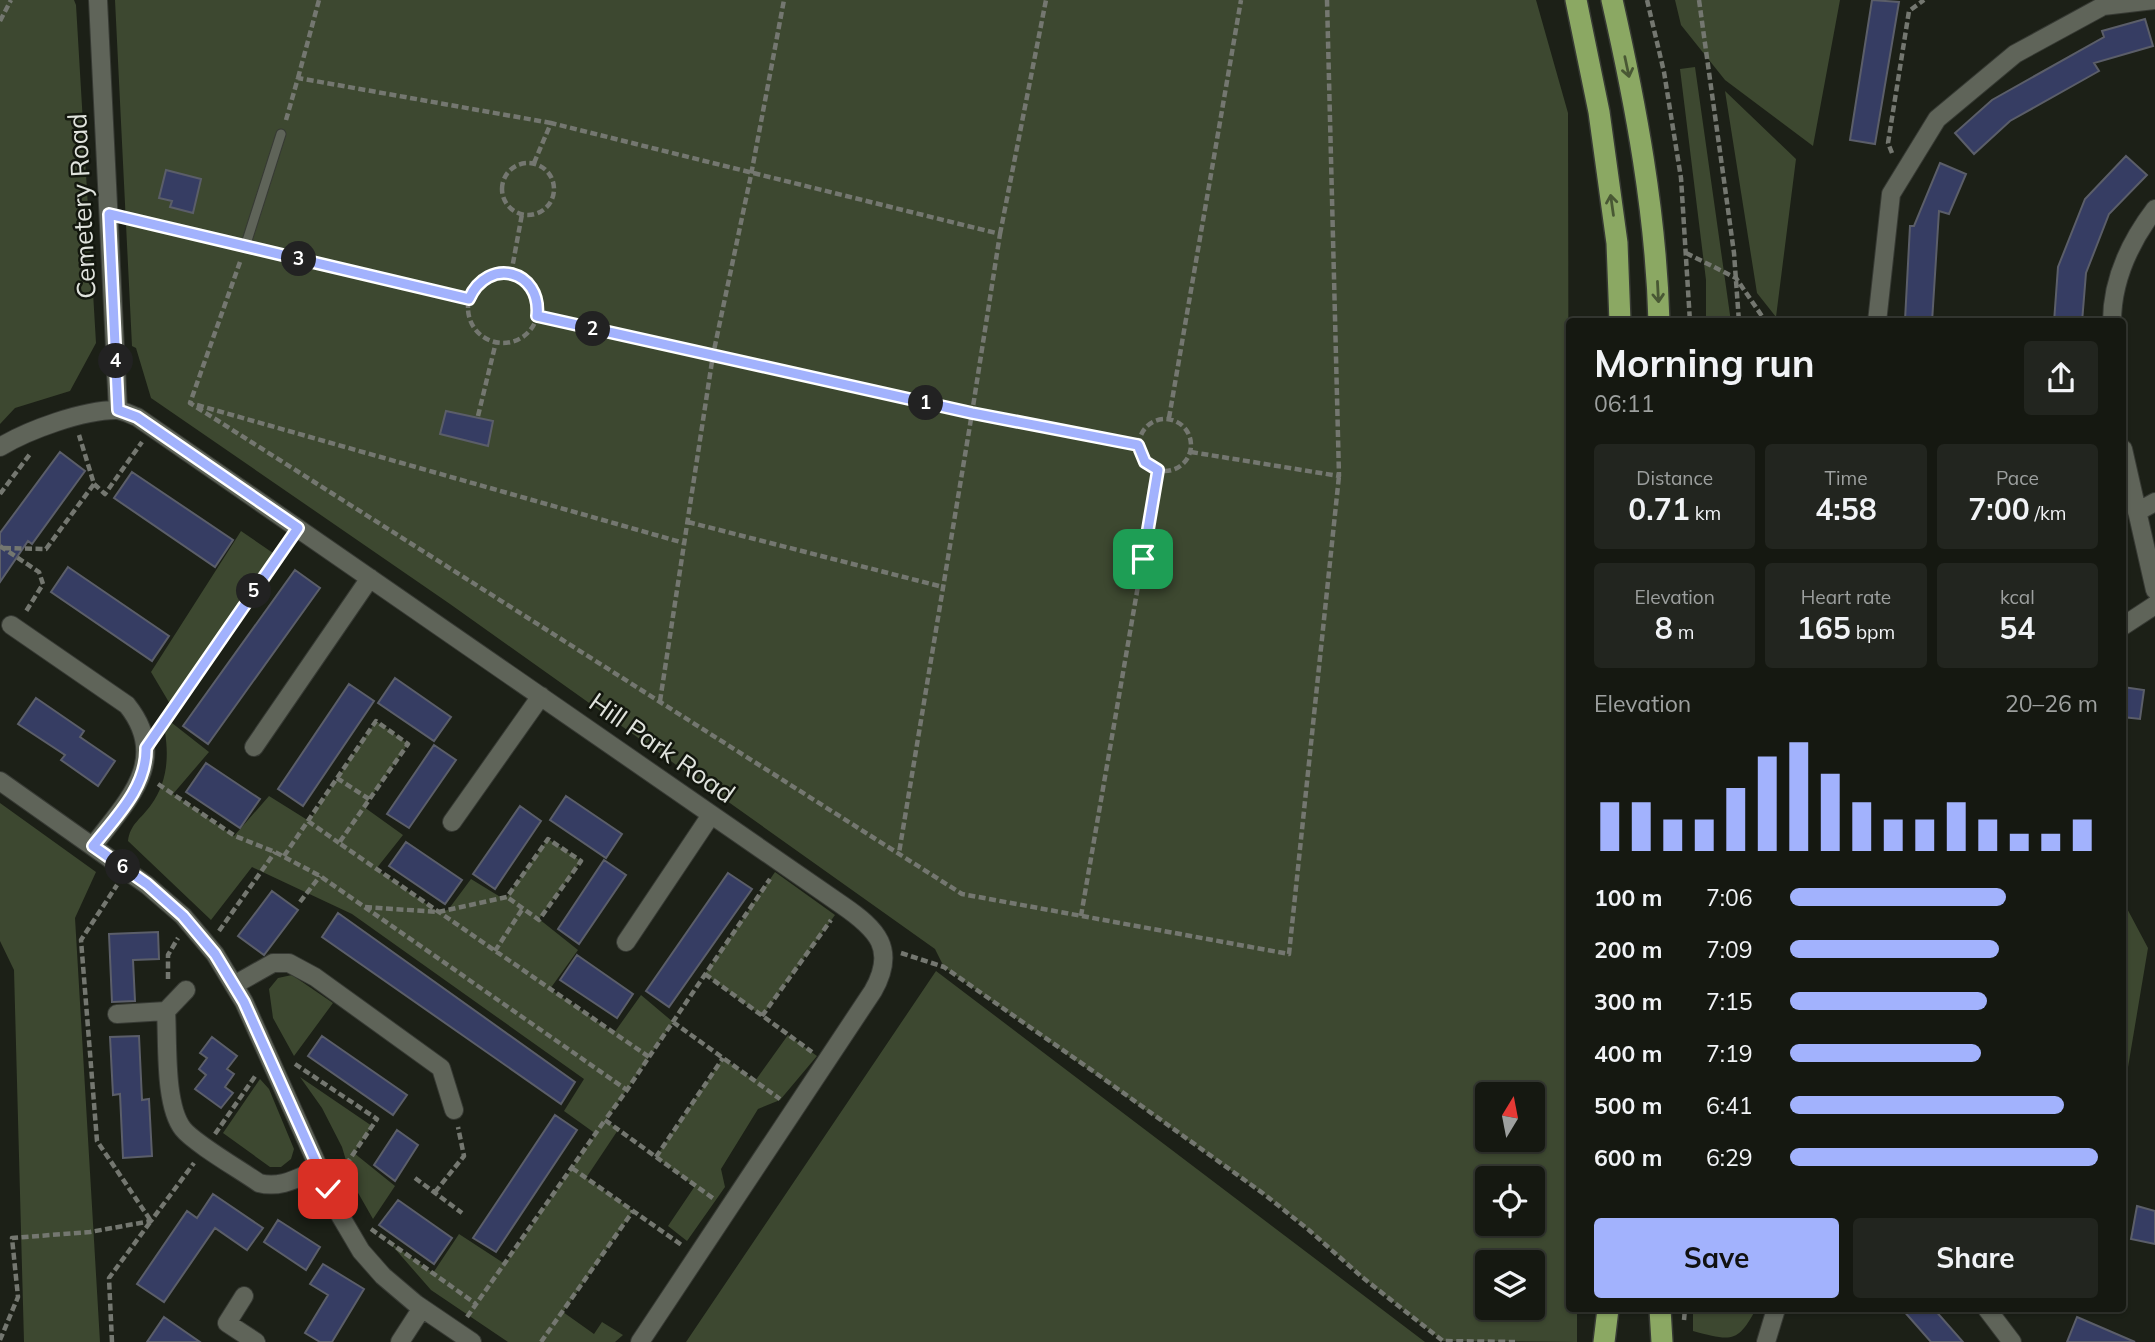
<!DOCTYPE html>
<html lang="en">
<head>
<meta charset="utf-8">
<style>
  body { margin:0; font-family:Mulish,sans-serif; background:#22251f; color:#f1f3f6; height:100vh; display:flex; flex-direction:column; font-size:26px; white-space:nowrap }
  * { box-sizing:border-box; margin:0 }
  p { font-size:23px; color:#9da09f }
  .icon { flex:none; width:38px; height:38px; fill:none; stroke:currentColor; stroke-width:2; stroke-linecap:round; stroke-linejoin:round }
  .map { position:relative; flex:1; overflow:hidden }
  .details { position:absolute; left:1566px; top:318px; width:560px; height:994px; display:flex; flex-direction:column; background:#151811; border-radius:7px; box-shadow:0 2px 5px #0004,0 0 0 2px #343731 }
  .details>* { flex:none }
  .needle { width:46px; rotate:10deg }
  .controls { position:absolute; left:1475px; top:1082px; display:grid; gap:14px }
  .controls a { display:grid; place-items:center; width:70px; height:70px; border-radius:7px; background:#151811; box-shadow:0 2px 5px #0004,0 0 0 2px #343731; font-size:35px }
  .pin { position:absolute; display:grid; place-items:center; width:60px; height:60px; color:#fff; margin:-30px; border-radius:14px; box-shadow:0 4px 10px #0006 }
  .km { position:absolute; width:35px; height:35px; margin:-18px; border-radius:50%; background:#222; color:#fff; font-size:19px; line-height:35px; text-align:center }
  .round { display:grid; place-items:center; flex:none; width:74px; height:74px; border-radius:7px; background:#22251f }
  .summary { display:flex; align-items:center; justify-content:space-between; height:119px; padding:0 28px }
  h1 { font-size:38px; font-weight:700; line-height:52px }
  .stats { display:grid; grid-template-columns:repeat(3,1fr); gap:10px; height:119px; padding:7px 28px }
  .stats div { display:grid; align-content:center; border-radius:7px; background:#22251f; text-align:center }
  .stats b { font-size:30px; font-weight:700 }
  .stats small { font-size:19px; font-weight:400 }
  .stats p { font-size:19px }
  .chart { height:196px; padding:14px 28px }
  .chart p { display:flex; justify-content:space-between }
  .chart svg { width:100%; height:126px; margin-top:7px; stroke:#a2b2fd; stroke-width:6 }
  .cta { display:flex; gap:14px; margin-top:auto; padding:14px 28px }
  .cta a { flex:1; height:80px; border-radius:7px; background:#a2b2fd; color:#111; font-size:28px; font-weight:700; line-height:80px; text-align:center }
  .cta a+a { background:#22251f; color:#f1f3f6 }
  ul { padding:0 28px; list-style:none; font-size:23px }
  li { display:grid; grid-template-columns:112px 84px 1fr; align-items:center; height:52px }
  li i { height:18px; border-radius:9px; background:#a2b2fd }
  .map>svg:first-child { display:block }
  .green { fill:#3d4830; fill-rule:evenodd }
  .building { fill:#363d63; stroke:#5b5e69; stroke-width:2 }
  .lines { fill:none; stroke-linecap:round; stroke-linejoin:round }
  .lane-casing { stroke:#373a34; stroke-width:11 }
  .street-casing { stroke:#373a34; stroke-width:20 }
  .highway-casing { stroke:#373a34; stroke-width:24 }
  .path { stroke:#747770; stroke-width:4.5; stroke-dasharray:7 3.5; stroke-linecap:butt }
  .lane { stroke:#5f6459; stroke-width:9 }
  .street { stroke:#5f6459; stroke-width:18 }
  .highway { stroke:#8ba863; stroke-width:21 }
  .oneway { stroke:#495834 }
  .route-casing { stroke:#fff; stroke-width:14 }
  .route { stroke:#a2b2fd; stroke-width:9 }
  .labels { text-anchor:middle; stroke-width:5; stroke-linejoin:round; paint-order:stroke }
  .street-label { font-size:26px; fill:#e0e3dd; stroke:#13170e }
</style>
</head>
<body>
<div class="map">
<svg width="2155" height="1342" viewBox="0 0 2155 1342">
  <rect width="100%" height="100%" fill="#1c2017"/>
  <path class="green" d="M0,0H74L76,5L96,343L70,391L15,408L0,424Z
    M115,0H1536L1568,113L1570,1309H1577V1342L1443,1341L1362,1277L1310,1231L1264,1194L944,967L935,949L450,604L151,398L136,348L132,346ZM1488,1094H1533V1139H1488ZM1488,1178H1533V1223H1488ZM1488,1262H1533V1307H1488Z
    M1675,0H1840L1813,146L1725,80L1681,25Z
    M1695,67L1731,322H1706V280L1680,69Z
    M1725,91L1796,159L1776,317L1757,293Z
    M241,531L273,553L170,704L151,672Z
    M376,721L408,744L364,807L403,835L376,869L438,912L448,910L471,879L502,898L507,897L548,839L581,861L539,919L578,950L550,989L614,1033L641,995L673,1022L606,1120L618,1130L586,1178L633,1211L563,1312L594,1334L602,1322L623,1335L615,1342H508L431,1290L389,1242L433,1273L459,1234L505,1264L596,1134L564,1111L584,1079L352,914L252,867L211,920L128,841C130,824 141,819 151,805C167,783 169,758 165,732L172,723L209,752L173,794L234,836L269,796L309,821Z
    M0,803L96,872L75,918L100,1342H24L14,970L0,941Z
    M775,872L835,915L762,1016L705,974Z
    M2123,901L2148,948L2123,1097Z
    M936,971L1425,1342H686Z
    M292,975L333,1003L294,1056L273,1018L269,989L278,978Z
    M788,1035L817,1056L780,1100L758,1109L721,1169L725,1187L687,1241L668,1226L695,1186L656,1157L723,1058L755,1081Z
    M300,1077L372,1126L354,1153L395,1186L373,1219L353,1184L342,1147L322,1108Z
    M260,1079L269,1089L294,1149L291,1159L281,1167H270L223,1133Z
    M1693,1309H1756C1738,1342 1733,1342 1693,1331Z"/>
  <path class="building" d="M1872,0L1899,2L1875,144L1850,140Z
    M2145,19L2153,46L2094,63L2099,71L2010,121L1974,154L1955,133L1992,100L2104,37L2102,31Z
    M2126,156L2147,175L2109,214L2086,273L2082,322H2054L2058,267L2085,199Z
    M1940,163L1966,174L1949,214L1939,211L1932,322L1905,320L1910,226H1914Z
    M166,170L201,179L193,213L170,207L172,201L159,198Z
    M446,411L493,421L488,446L440,434Z
    M60,452L85,471L32,544L28,541L0,582V533Z
    M132,472L233,540L215,567L114,498Z
    M68,567L169,636L152,661L51,592Z
    M295,570L320,588L208,744L183,726Z
    M395,678L451,717L434,741L378,703Z
    M349,684L374,701L303,806L278,789Z
    M2123,687L2144,690L2140,719L2123,717Z
    M36,698L84,731L80,737L115,761L98,786L61,760L65,755L18,724Z
    M434,745L456,760L409,828L387,814Z
    M206,763L260,799L240,828L186,792Z
    M566,796L622,834L606,858L550,820Z
    M520,806L541,821L495,889L473,874Z
    M406,842L462,880L445,904L389,866Z
    M604,860L626,875L579,944L558,929Z
    M728,873L752,889L669,1007L646,991Z
    M272,891L298,910L264,955L238,936Z
    M338,913L575,1082L561,1104L322,937Z
    M158,932L159,959L133,960L135,1001L112,1002L109,934Z
    M577,955L633,994L617,1018L560,980Z
    M139,1036L142,1100L149,1099L152,1156L123,1158L120,1094L113,1095L110,1037Z
    M322,1036L407,1095L393,1115L308,1056Z
    M212,1037L237,1056L227,1069L234,1074L225,1087L233,1093L221,1108L195,1089L206,1075L199,1069L207,1058L200,1053Z
    M555,1115L577,1130L496,1252L473,1238Z
    M397,1130L418,1145L395,1181L374,1165Z
    M213,1194L263,1228L247,1250L215,1228L164,1302L137,1284L187,1211L197,1218Z
    M398,1200L452,1238L434,1264L379,1225Z
    M2137,1206L2155,1211V1244L2131,1239Z
    M278,1220L320,1247L306,1270L264,1242Z
    M323,1264L364,1289L332,1342H320L305,1333L328,1295L310,1284Z
    M1902,1309H1934L1963,1342H1931Z
    M164,1317L200,1342H147Z
    M2077,1317L2135,1342H2067Z"/>
  <g class="lines">
    <g class="lane-casing">
      <path id="lane" d="M109,214L245,247L281,134"/>
    </g>
    <g class="street-casing">
      <path id="street" d="M98,0L118,410
        M1877,322L1891,194L1937,119L2015,54L2103,6L2154,0
        M2112,322C2112,279 2130,242 2155,209
        M0,447C28,430 83,410 116,410C123,410 131,415 137,417L842,905C877,929 897,949 873,991L640,1342
        M2123,449L2155,590
        M2137,512L2155,502
        M11,625L127,705C171,760 127,801 93,846
        M2123,626L2155,605
        M254,747L370,578
        M0,781L147,885L183,916L215,954L244,1002L341,1217L361,1251L383,1276L416,1304L472,1342
        M452,822L541,696
        M626,942L711,815
        M234,985L273,963H289L315,977L441,1068L454,1110
        M166,1011C168,1042 164,1105 183,1129C194,1143 242,1171 259,1183C281,1189 299,1177 319,1169
        M117,1014L166,1011L186,990
        M244,1296L227,1323L256,1342
        M1987,1309L2012,1342
        M400,1342L422,1308
        M1766,1342L1776,1309"/>
    </g>
    <g class="highway-casing">
      <path id="highway" d="M1576,0L1599,112L1617,243L1620,322
        M1612,0C1636,106 1656,213 1659,322
        M1660,1309L1662,1342
        M1604,1342L1608,1309"/>
    </g>
    <path class="path" d="M1647,0L1664,72L1681,178L1690,322
      M1699,0L1734,253L1739,322
      M0,21L11,0
      M298,78L319,0
      M286,120L298,78L551,123
      M1892,153L1888,143L1909,11L1924,0
      M502 189a26 26 0 1 1 52 0a26 26 0 1 1-52 0Z
      M534,163L551,123L1000,234L972,413L1138,445
      M1000,234L1046,0
      M259,250L469,299
      M1686,253L1736,278L1766,322
      M240,262L190,403L962,894L1289,954L1339,476
      M468 308a35 35 0 1 1 70 0a35 35 0 1 1-70 0Z
      M511,274L522,214
      M537,316L972,413L899,853
      M197,405L684,543
      M478,416L496,342
      M1169,418L1241,0
      M1139 445a26 26 0 1 1 52 0a26 26 0 1 1-52 0Z
      M1191,452L1339,476L1327,0
      M94,484L105,494L142,442
      M0,494L30,454
      M688,522L943,587
      M0,546L39,572L43,584L25,613
      M4,548L46,549L94,484L79,435
      M660,701L713,355L751,175L784,0
      M159,729L288,543
      M337,778L369,799
      M158,784L235,836L275,852L320,876L627,1090L605,1120L714,1199
      M308,821L339,843
      M284,856L376,721L408,744L339,843L649,1057L627,1090
      M300,902L320,876
      M365,907L438,912L507,897L548,839L581,861L539,920L507,897
      M1081,916L1158,470
      M219,931L275,852
      M495,951L523,908
      M901,953L944,967L1097,1074L1264,1194L1310,1231L1362,1277L1443,1341L1515,1342
      M705,974L812,1052
      M168,979V955L178,938
      M762,1016L831,920
      M673,1022L780,1099
      M649,1057L770,879
      M295,1064L377,1119L341,1172
      M215,1134L256,1075
      M656,1157L723,1058
      M572,1168L683,1246
      M415,1178L462,1213
      M435,1192L464,1156L458,1127
      M371,1229L476,1304
      M467,1317L605,1120
      M1684,1320L1685,1309
      M0,1340L18,1297L12,1238L90,1232L151,1221L194,1163
      M112,1342L109,1278L151,1221L97,1141L81,940L117,885
      M541,1342L633,1211"/>
    <use href="#lane" class="lane"/>
    <use href="#street" class="street"/>
    <use href="#highway" class="highway"/>
  </g>
  <defs><path id="oneway-shaft" d="M-6 0H5M1.5-3L5.5 0L1.5 3" fill="none" stroke-width="1.6" stroke-linecap="round" stroke-linejoin="round" transform="scale(1.75)"/></defs>
  <g class="oneway">
    <use href="#oneway-shaft" transform="translate(1627 67) rotate(78)"/>
    <use href="#oneway-shaft" transform="translate(1612 205) rotate(-98)"/>
    <use href="#oneway-shaft" transform="translate(1658 292) rotate(87)"/>
  </g>
  <g class="lines">
    <g class="route-casing">
      <path id="route" d="M328,1189L244,1002L215,954L183,916L147,884L93,846C116,817 147,787 146,748L298,528L137,417L118,410L109,214L469,299C488,256 542,270 537,316L972,413L1138,445L1145,462L1158,470L1143,559"/>
    </g>
    <use href="#route" class="route"/>
  </g>
  <g class="labels">
    <g class="street-label">
      <text transform="translate(82 206) rotate(-93)" y="9">Cemetery Road</text>
      <text transform="translate(662 748) rotate(35)" y="9">Hill Park Road</text>
    </g>
  </g>
</svg>
<div class="controls">
<a><svg class="needle" viewBox="-14 -14 28 28"><path d="M0-13l5 13h-10z" fill="#e53935"/><path d="M0 13l5-13h-10z" fill="#9da09f"/></svg></a>
<a><svg class="icon" aria-label="locate" viewBox="0 0 24 24"><circle cx="12" cy="12" r="6"/><path d="M12 2v4M12 18v4M2 12h4M18 12h4"/></svg></a>
<a><svg class="icon" aria-label="layers" viewBox="0 0 24 24"><path d="M12 4l9 5-9 5-9-5zM3 14l9 5 9-5"/></svg></a>
</div>
<div class="pin" style="left:1143px;top:559px;background:#1e9e55"><svg class="icon" aria-label="arrive" viewBox="0 0 24 24"><path d="M6 21V4h12l-3 4 3 4H6"/></svg></div>
<div class="pin" style="left:328px;top:1189px;background:#d93025"><svg class="icon" aria-label="check" viewBox="0 0 24 24"><path d="M5 12l5 5 9-10"/></svg></div>
<b class="km" style="left:926px;top:403px">1</b>
<b class="km" style="left:593px;top:329px">2</b>
<b class="km" style="left:299px;top:259px">3</b>
<b class="km" style="left:116px;top:361px">4</b>
<b class="km" style="left:254px;top:591px">5</b>
<b class="km" style="left:123px;top:867px">6</b>
<section class="details">
<div class="summary"><div><h1>Morning run</h1><p>06:11</p></div><a class="round"><svg class="icon" aria-label="share" viewBox="0 0 24 24"><path d="M12 15V3M7 8l5-5 5 5M5 13v7h14v-7"/></svg></a></div>
<div class="stats">
<div><p>Distance</p><b>0.71<small> km</small></b></div>
<div><p>Time</p><b>4:58</b></div>
<div><p>Pace</p><b>7:00<small> /km</small></b></div>
</div>
<div class="stats">
<div><p>Elevation</p><b>8<small> m</small></b></div>
<div><p>Heart rate</p><b>165<small> bpm</small></b></div>
<div><p>kcal</p><b>54</b></div>
</div>
<div class="chart"><p><span>Elevation</span>20–26 m</p>
<svg viewBox="0 0 160 44" preserveAspectRatio="none"><path d="M5 44V27M15 44V27M25 44V33M35 44V33M45 44V22M55 44V11M65 44V6M75 44V17M85 44V27M95 44V33M105 44V33M115 44V27M125 44V33M135 44V38M145 44V38M155 44V33"/></svg>
</div>
<ul>
<li><b>100 m</b>7:06<i style="width:70%"></i></li>
<li><b>200 m</b>7:09<i style="width:68%"></i></li>
<li><b>300 m</b>7:15<i style="width:64%"></i></li>
<li><b>400 m</b>7:19<i style="width:62%"></i></li>
<li><b>500 m</b>6:41<i style="width:89%"></i></li>
<li><b>600 m</b>6:29<i style="width:100%"></i></li>
</ul>
<div class="cta"><a>Save</a><a>Share</a></div>
</section>
</div>
</body>
</html>
